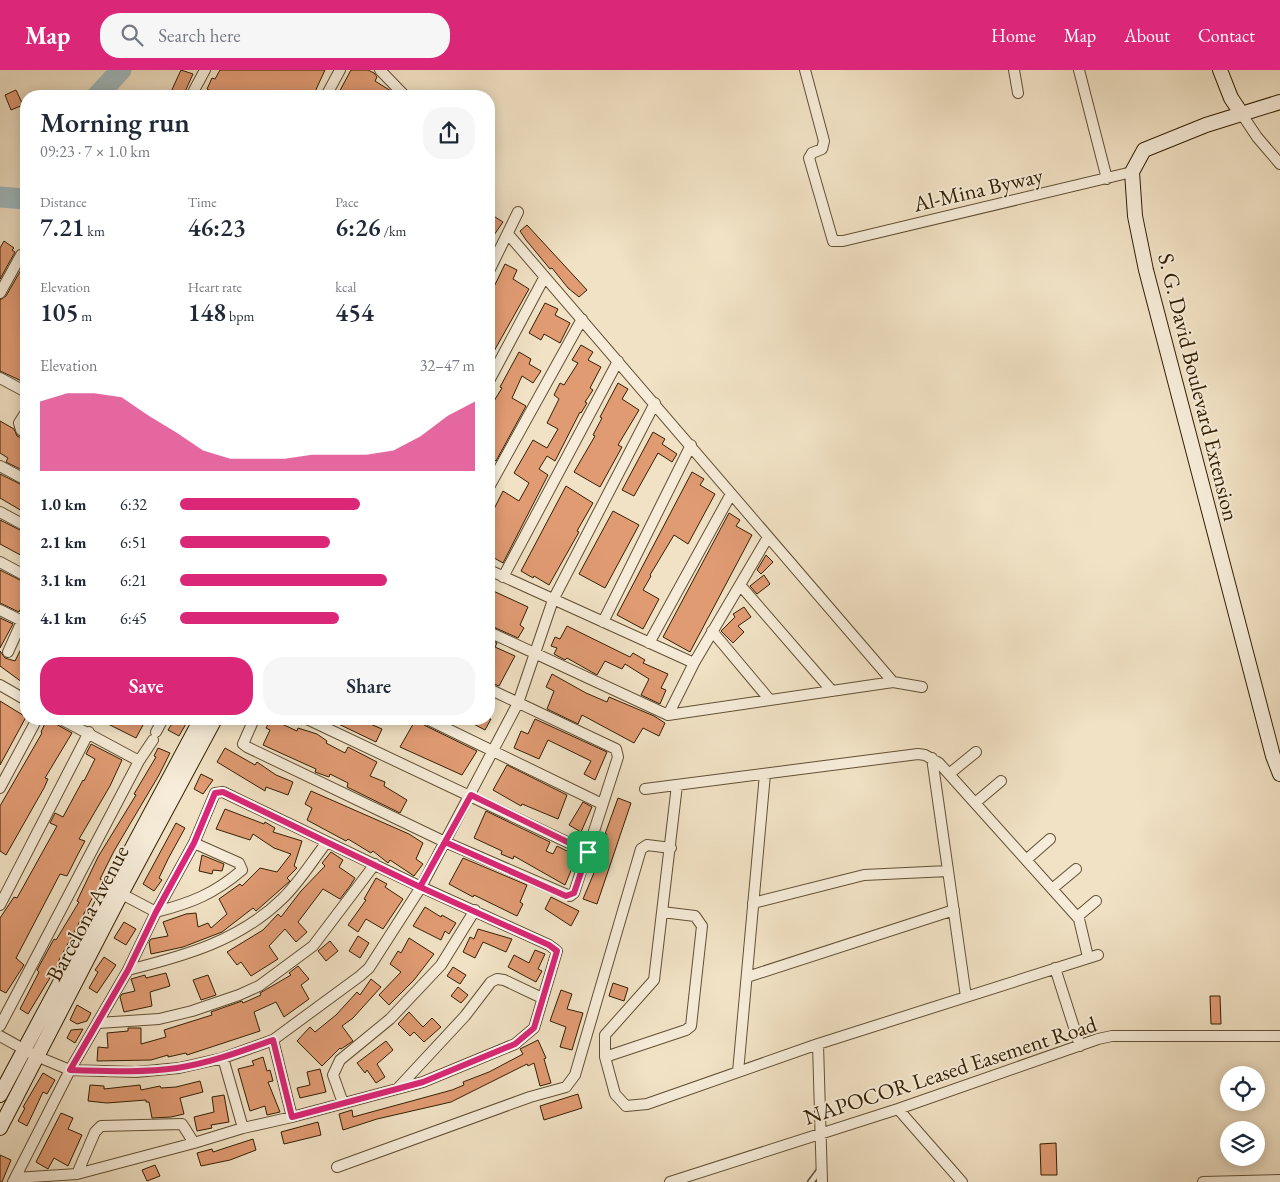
<!DOCTYPE html>
<html lang="en">
<head>
<meta charset="utf-8">
<style>
  body { margin:0; font-family:"EB Garamond",serif; background:#f6f6f7; color:#1f2937; height:100vh; display:flex; flex-direction:column; font-size:19px; white-space:nowrap }
  * { box-sizing:border-box; margin:0 }
  p { font-size:16px; color:#747a83 }
  .icon { flex:none; width:28px; height:28px; fill:none; stroke:currentColor; stroke-width:2; stroke-linecap:round; stroke-linejoin:round }
  .map { position:relative; flex:1; overflow:hidden }
  .sheet { position:absolute; left:20px; top:20px; width:475px; height:635px; display:flex; flex-direction:column; background:#fff; border-radius:20px; box-shadow:0 2px 12px #0003 }
  .sheet>* { flex:none }
  .fabs { position:absolute; left:1220px; top:996px; display:grid; gap:10px }
  .fabs a { display:grid; place-items:center; width:45px; height:45px; border-radius:50%; background:#fff; box-shadow:0 2px 12px #0003; font-size:25px }
  .pin { position:absolute; display:grid; place-items:center; width:42px; height:42px; color:#fff; margin:-21px; border-radius:10px; box-shadow:0 2px 8px #0006 }
  .round { display:grid; place-items:center; flex:none; width:52px; height:52px; border-radius:20px; background:#f6f6f7 }
  .head { display:flex; align-items:center; justify-content:space-between; height:85px; padding:0 20px }
  h1 { font-size:28px; font-weight:600; line-height:38px }
  .stats { display:grid; grid-template-columns:repeat(3,1fr); gap:8px; height:85px; padding:5px 20px }
  .stats div { display:grid; align-content:center }
  .stats b { font-size:25px; font-weight:600 }
  .stats small { font-size:14px; font-weight:400 }
  .stats p { font-size:14px }
  .chart { height:140px; padding:10px 20px }
  .chart p { display:flex; justify-content:space-between }
  .chart svg { width:100%; height:90px; margin-top:5px; fill:#db2777; opacity:.7 }
  .button { display:flex; gap:10px; margin-top:auto; padding:10px 20px }
  .button a { flex:1; height:58px; border-radius:20px; background:#db2777; color:#fff; font-size:20px; font-weight:600; line-height:58px; text-align:center }
  .button a+a { background:#f6f6f7; color:#1f2937 }
  ul { padding:0 20px; list-style:none; font-size:16px }
  li { display:grid; grid-template-columns:80px 60px 1fr; align-items:center; height:38px }
  li i { height:12px; border-radius:6px; background:#db2777 }
  header { display:flex; align-items:center; gap:30px; box-sizing:border-box; height:70px; padding:0 25px; background:#db2777; color:#fff }
  header strong { font-size:24px }
  nav { display:flex; gap:28px; margin-inline-start:auto; font-size:18px }
  .search { width:350px; height:45px; background:#f6f6f7; display:flex; align-items:center; gap:12px; box-sizing:border-box; padding:0 18px; border-radius:20px; color:#747a83; font-size:19px }
  .map>svg:first-child { display:block }
  .lines { fill:none; stroke-linecap:round; stroke-linejoin:round }
  .river { stroke:#a1bac0; stroke-width:21 }
  .building { fill:#e19b73; stroke:#332003 }
  .lane-casing { stroke:#625034; stroke-width:8 }
  .street-casing { stroke:#625034; stroke-width:12 }
  .secondary-casing { stroke:#332003; stroke-width:16 }
  .lane { stroke:#f6ecd9; stroke-width:5 }
  .street { stroke:#f6ecd9; stroke-width:10 }
  .secondary { stroke:#f6ecd9; stroke-width:14 }
  .route-casing { stroke:#fff; stroke-width:10 }
  .route { stroke:#db2777; stroke-width:6 }
  .labels { text-anchor:middle; stroke-width:4; stroke-linejoin:round; paint-order:stroke }
  .street-label { font-size:22px; fill:#332003; stroke:#f6ecd9 }
</style>
</head>
<body>
<header>
<strong>Map</strong>
<div class="search"><svg class="icon" aria-label="search" viewBox="0 0 24 24"><circle cx="10" cy="10" r="6"/><path d="M15 15l6 6"/></svg>Search here</div>
<nav><a>Home</a><a>Map</a><a>About</a><a>Contact</a></nav>
</header>
<div class="map">
<svg width="1280" height="1112" viewBox="0 0 1280 1112">
  <rect width="100%" height="100%" fill="#f1e2c5"/>
  <filter id="stains"><feTurbulence type="fractalNoise" baseFrequency=".004" numOctaves="4"/><feColorMatrix values="0 0 0 0 .2 0 0 0 0 .09 0 0 0 0 .02 0 0 0 .5 -.17"/></filter>
  <radialGradient id="worn" r=".72"><stop offset=".6" stop-color="#630" stop-opacity="0"/><stop offset="1" stop-color="#630" stop-opacity=".3"/></radialGradient>
  <g class="lines">
    <path class="river" d="M97,26L121,0
      M0,127L26,129"/>
  </g>
  <path class="building" d="M181,0L193,4L183,26H169Z
    M220,0H325L313,26H220L207,19L212,8L215,9Z
    M351,0H368L374,3L377,7L375,11L391,21L388,26H337Z
    M16,20L23,35L11,40L5,25Z
    M492,145L503,152L494,165L489,161V150Z
    M527,155L587,220L579,227L568,218L552,198L550,199L526,170L520,161Z
    M4,171L14,178L12,180L15,182L0,209V178Z
    M26,191V313L0,301V230L6,226Z
    M505,194L517,200L513,209L529,219L489,290V227Z
    M545,233L558,239L555,245L570,253L560,273L544,264L541,270L529,263Z
    M581,275L593,282L588,290L601,297L590,318L593,320L585,332L587,333L581,343L580,342L555,391L547,386L539,399L548,405L503,493L489,485V436L494,439L503,421L519,431L529,413L514,403L533,370L547,378L558,359L547,353L559,329L554,325L560,313L564,315L578,293L572,290Z
    M519,282L531,289L529,294L541,301L533,313L522,306L512,328L526,336L496,391L489,386V339L502,318L500,317Z
    M618,313L628,319L622,329L639,340L618,375L622,377L600,417L574,402L595,366L593,365L602,348L600,347Z
    M0,351L14,359L17,366L26,370V402L6,392L8,388L0,383Z
    M653,362L665,369L662,374L677,384L672,392L658,383L634,426L622,420Z
    M692,402L704,409L700,415L715,424L688,474L674,465L650,505L651,506L643,520L659,529L643,559L617,545Z
    M0,404L26,417V434L22,441L0,428Z
    M566,416L593,433L577,461L579,462L549,515L534,506L533,508L521,501Z
    M613,441L639,455L605,518L579,504Z
    M729,443L740,450L736,456L752,465L690,582L663,567Z
    M0,450L26,463V488L0,474Z
    M766,485L773,492L761,504L757,500Z
    M0,500L26,513V539L22,536L19,542L0,533Z
    M764,505L770,514L757,524L750,516Z
    M489,519L528,537L520,555L524,558L518,568L489,555Z
    M744,537L751,547L738,556L744,562L733,573L721,561L735,547L733,544Z
    M0,548L13,554L0,578Z
    M567,556L630,587L633,583L645,590L643,593L668,604L661,618L666,620L660,634L641,625L649,609L625,594L622,599L605,591L597,605L567,588L565,590L554,584L557,578L551,576L555,567L560,569Z
    M26,569V615L0,596V581L5,588L15,591Z
    M489,569L497,573L495,577L515,586L499,616L489,612Z
    M552,604L586,623L607,632L609,627L654,646L665,653L659,666L643,658L634,673L582,645L578,654L547,639L554,621L546,617Z
    M0,631L26,647L0,695Z
    M47,649L72,663L45,708L48,709L44,718L6,785L0,781V736L42,663L41,662Z
    M98,649H126L143,655L136,668Z
    M175,649L187,652L179,666L168,660Z
    M271,649L297,661L298,658L317,664L327,671L326,673L345,683L348,677L377,692L370,706L385,712L384,716L407,730L400,743L347,717L348,713L330,704L329,707L315,702L316,699L263,675L270,660L266,658Z
    M328,649H370L368,653L382,659L376,672Z
    M416,649H420L424,655L477,681L462,705L400,677Z
    M464,649H491L485,660Z
    M535,649L607,682L595,710L584,704L591,691L548,670L539,689L514,678L521,661L528,664Z
    M91,674L122,690L110,716L79,769L85,771L77,786L67,806L60,804L16,888L24,895L6,923L0,920V848L14,827L17,828L57,756L50,753L55,743L63,747L83,710L84,711L95,689L86,684Z
    M158,678L170,683L159,705L114,781L100,809L102,810L58,892L59,893L28,944L20,939L39,902L37,900L54,869L56,870L79,832L77,831L98,787L136,725L134,724L156,687L154,686Z
    M225,678L255,695L257,692L276,705L293,712L288,725L266,717L265,721L217,692Z
    M507,695L567,725L558,749L522,734L521,736L493,720Z
    M201,704L213,710L203,724L194,719Z
    M311,721L409,764L423,773L416,789L423,794L414,806L390,790L388,793L373,781L371,783L348,769L346,771L307,750L312,738L305,734Z
    M618,728L631,733L597,834L583,829L604,779L602,778L607,764H605Z
    M583,732L592,737L581,762L569,755Z
    M225,739L264,754L265,752L275,758L273,762L302,771L294,796L297,798L287,808L290,811L256,841L253,838L222,862L183,877L151,884L149,872L151,869L168,866L163,852L186,844L196,843L198,857L208,853L211,858L227,844L219,829L240,814L242,816L260,798L277,802L291,784L274,778L253,764L250,770L216,759Z
    M486,741L550,772L546,781L553,784L557,776L575,785L570,795L573,796L565,815L514,786L513,789L501,784L502,781L474,768Z
    M176,753L185,758L168,789L159,808L162,810L154,821L143,814Z
    M331,782L343,790L339,797L355,808L350,816L340,829L323,819L298,852L307,862L296,872L285,859L269,876L278,889L251,906L241,892L237,895L227,882L263,860L278,844L281,847L301,821L325,796L322,793Z
    M202,785L224,794L222,801L213,800L212,804L199,801Z
    M463,788L527,815L520,832L523,834L517,846L474,825L473,827L449,814Z
    M376,808L387,814L385,817L403,829L383,859L366,849L358,862L348,855L366,830L364,829Z
    M551,827L579,841L571,856L545,839Z
    M425,837L441,847L442,845L456,853L449,864L445,861L441,870L413,856Z
    M124,852L136,859L126,875L114,868Z
    M478,859L512,869L506,882L483,872L475,888L463,882L470,867L474,869Z
    M358,866L369,873L360,888L349,881Z
    M409,868L434,884L414,910L389,935L379,925L401,902L390,894L398,881L401,883Z
    M330,871L338,881L326,891L318,881Z
    M535,880L545,884L538,899L542,901L536,912L508,897L514,885L529,893Z
    M104,887L116,895L97,923L89,918L98,902L95,900Z
    M298,896L309,909L301,915L309,929L284,947L276,932L254,942L260,961L187,985L186,983L168,987V985L151,990L97,991L98,977L108,978L107,963L128,961V958H141V974L166,967L164,960L212,945L211,942L242,931L243,933L261,925L260,923L291,905L289,903Z
    M453,897L466,905L460,914L447,906Z
    M166,903L170,916L150,922L152,936L124,942L120,927L122,924L135,921L131,909L145,905L146,908Z
    M208,905L216,925L201,930L193,910Z
    M371,909L381,917L353,948L342,956L353,971L341,979L340,978L322,996L297,971L310,957L315,962L336,945L357,922L360,925Z
    M613,913L628,918L624,931L609,926Z
    M458,917L468,925L461,933L451,926Z
    M561,920L572,924L567,939L583,943L572,980L560,977L566,957L550,951Z
    M1210,926H1220L1221,954H1211Z
    M77,935L91,943L87,951L77,954L70,950Z
    M409,942L423,957L432,948L441,957L424,972L414,962L410,966L398,954Z
    M83,959L75,973L67,968L71,960Z
    M538,970L546,988L544,989L551,1013L540,1016L534,993L528,996L527,994L451,1032L377,1049L343,1060L339,1044L352,1040L353,1047L452,1020L464,1015L463,1012L489,1002L523,984L520,979Z
    M386,971L393,980L377,994L385,1007L376,1013L367,1000L365,1003L357,993Z
    M263,987L267,1001L270,1000L273,1011L268,1012L280,1042L267,1045L265,1036L250,1041L238,999L254,995L252,991Z
    M320,999L326,1022L300,1028L297,1018L310,1015L307,1002Z
    M43,1003L55,1010L47,1024L43,1022L27,1056L18,1051L25,1038L23,1037Z
    M200,1011L203,1022L180,1028L184,1044L171,1047L152,1048L149,1032H146V1030L107,1033L88,1031L90,1015L104,1016V1019L140,1015L141,1020L160,1016L161,1018L176,1017Z
    M578,1024L582,1038L544,1050L540,1036Z
    M224,1025L229,1052L211,1055L212,1058L197,1061L194,1047L214,1042L212,1027Z
    M61,1043L73,1048L68,1059L82,1065L68,1096L54,1088L48,1099L36,1092Z
    M318,1052L321,1065L284,1074L281,1062Z
    M253,1069L256,1080L230,1090L201,1096L197,1083L212,1079L213,1082Z
    M1056,1073L1057,1105H1041L1040,1074Z
    M0,1085L11,1090L2,1112H0Z
    M155,1095L160,1106L147,1111L142,1100Z"/>
  <g class="lines">
    <g class="lane-casing">
      <path id="lane" d="M811,1112L820,1100"/>
    </g>
    <g class="street-casing">
      <path id="street" d="M380,0L405,26
        M805,0L824,71L822,79L812,83L809,88L833,171H843L1132,102
        M1014,0L1018,23
        M1079,0L1107,109
        M191,26L205,0
        M326,26L340,0
        M1241,43L1257,67L1280,94
        M508,164L893,612
        M489,201L518,142
        M0,223L21,185L26,184
        M0,308L26,322
        M489,311L544,208
        M26,342L19,353L21,360L26,363
        M0,396L26,410
        M489,417L582,249
        M0,442L26,456
        M0,492L26,506
        M489,500L694,593
        M503,507L618,291
        M740,515L832,621
        M0,540L26,553
        M603,552L691,375
        M712,561L769,629
        M489,562L668,645L893,612L922,617
        M649,573L731,424
        M8,582L22,551
        M0,615L26,630
        M668,645L694,593L768,467
        M61,649L139,691
        M254,649L243,674L247,677L445,772L570,826L574,823L618,687L616,679L489,619
        M307,649L588,782
        M427,649L602,734
        M156,662L163,649
        M932,688L966,927
        M949,704L976,682
        M677,715L654,910L605,965V987L615,1024L626,1036L647,1034L818,974L1098,885
        M0,718L37,649
        M645,719L918,684L925,685L939,693L1079,849L1088,887
        M975,733L1001,711
        M1026,790L1050,769
        M1052,819L1076,799
        M116,821L156,842C191,833 214,824 242,800L239,793L194,773
        M753,833L864,805L948,801
        M0,835L89,662
        M1077,847L1096,831
        M1055,898L1080,976
        M128,900C184,886 239,871 282,829C299,813 312,791 327,772
        M747,907L954,840
        M98,953L159,949L192,941L239,925L259,916L313,876L375,794
        M0,956L139,691L153,670
        M0,966L36,986L70,1000L136,1002L179,998L223,988L273,970L360,906L369,898L421,817L518,633L553,530L655,333
        M818,974L822,1112
        M605,987L686,960L691,956L702,856L695,846L662,842
        M738,1002L765,704
        M399,1017L465,946L491,912L497,909L504,910L542,928
        M343,1033L333,1005L340,990L390,949L441,895L475,840
        M898,1039L962,1112
        M243,1058L292,1047
        M337,1097L530,1027L566,1017L575,1005L641,779L647,775L671,778
        M77,1104L95,1062L101,1056L182,1054L194,1073
        M15,1108L77,1104L194,1073L243,1058L223,988
        M13,1112L70,1000L128,900L156,842L194,773L215,723L223,722L421,817L549,875L557,881L534,958L515,974L423,1012L292,1047L273,970
        M670,1112L898,1039L1098,969L1112,966H1280
        M1203,1112L1280,1110"/>
    </g>
    <g class="secondary-casing">
      <path id="secondary" d="M1220,0L1231,28L1241,43
        M1280,32L1206,55L1144,80L1132,102L1135,146L1146,200L1273,686L1280,704
        M0,1025L201,649
        M0,1058L121,824L215,649"/>
    </g>
    <use href="#lane" class="lane"/>
    <use href="#street" class="street"/>
    <use href="#secondary" class="secondary"/>
  </g>
  <g class="lines">
    <g class="route-casing">
      <path id="route" d="M588,782L471,725L420,817L223,722L215,723L194,773L156,842L128,900L70,1000C106,1001 142,1003 177,998C210,993 242,981 273,970L292,1047L423,1012L515,974L534,958L557,881L549,875L420,817L445,772L566,826L574,823L588,782"/>
    </g>
    <use href="#route" class="route"/>
  </g>
  <g class="labels">
    <g class="street-label">
      <text transform="translate(978 119) rotate(-13)" y="8">Al-Mina Byway</text>
      <text transform="translate(1199 317) rotate(76)" y="8">S. G. David Boulevard Extension</text>
      <text transform="translate(87 843) rotate(-62)" y="8">Barcelona Avenue</text>
      <text transform="translate(950 1000) rotate(-18)" y="8">NAPOCOR Leased Easement Road</text>
    </g>
  </g>
  <rect width="100%" height="100%" filter="url(#stains)"/>
  <rect width="100%" height="100%" fill="url(#worn)"/>
</svg>
<div class="fabs">
<a><svg class="icon" aria-label="locate" viewBox="0 0 24 24"><circle cx="12" cy="12" r="6"/><path d="M12 2v4M12 18v4M2 12h4M18 12h4"/></svg></a>
<a><svg class="icon" aria-label="layers" viewBox="0 0 24 24"><path d="M12 4l9 5-9 5-9-5zM3 14l9 5 9-5"/></svg></a>
</div>
<div class="pin" style="left:588px;top:782px;background:#1e9e55"><svg class="icon" aria-label="arrive" viewBox="0 0 24 24"><path d="M6 21V4h12l-3 4 3 4H6"/></svg></div>
<section class="sheet">
<div class="head"><div><h1>Morning run</h1><p>09:23 · 7 × 1.0 km</p></div><a class="round"><svg class="icon" aria-label="share" viewBox="0 0 24 24"><path d="M12 15V3M7 8l5-5 5 5M5 13v7h14v-7"/></svg></a></div>
<div class="stats">
<div><p>Distance</p><b>7.21<small> km</small></b></div>
<div><p>Time</p><b>46:23</b></div>
<div><p>Pace</p><b>6:26<small> /km</small></b></div>
</div>
<div class="stats">
<div><p>Elevation</p><b>105<small> m</small></b></div>
<div><p>Heart rate</p><b>148<small> bpm</small></b></div>
<div><p>kcal</p><b>454</b></div>
</div>
<div class="chart"><p><span>Elevation</span>32–47 m</p>
<svg viewBox="0 0 160 44" preserveAspectRatio="none"><path d="M0 44V10L10 6L20 6L30 8L40 17L50 25L60 34L70 38L80 38L90 38L100 36L110 36L120 36L130 34L140 27L150 17L160 10V44z"/></svg>
</div>
<ul>
<li><b>1.0 km</b>6:32<i style="width:61%"></i></li>
<li><b>2.1 km</b>6:51<i style="width:51%"></i></li>
<li><b>3.1 km</b>6:21<i style="width:70%"></i></li>
<li><b>4.1 km</b>6:45<i style="width:54%"></i></li>
</ul>
<div class="button"><a>Save</a><a>Share</a></div>
</section>
</div>
</body>
</html>
